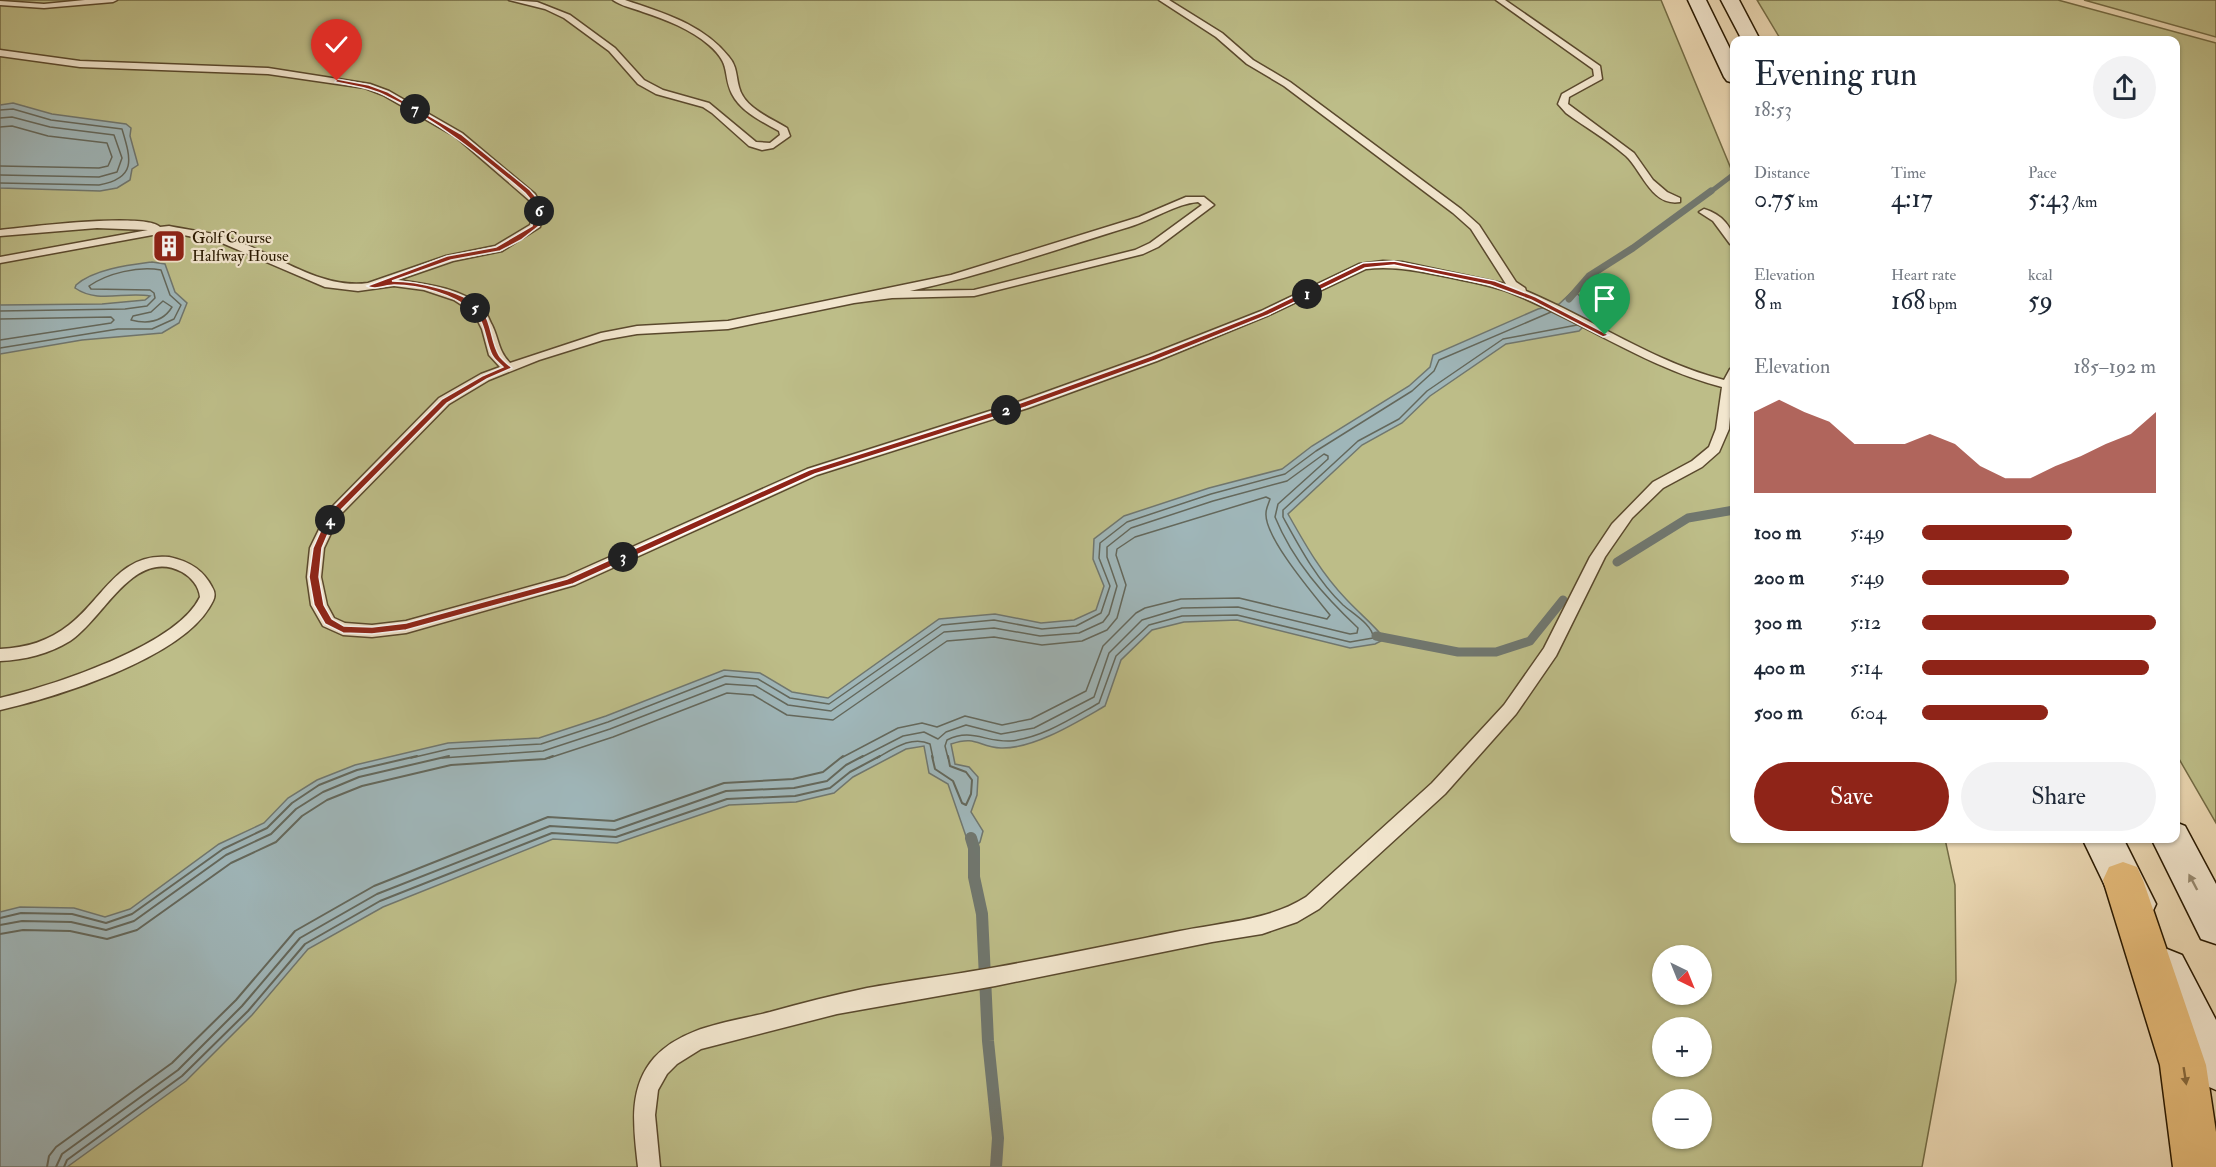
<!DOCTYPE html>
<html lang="en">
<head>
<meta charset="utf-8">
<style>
  body { margin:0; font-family:"IM FELL Double Pica",serif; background:#f2f2f3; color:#1f2937; height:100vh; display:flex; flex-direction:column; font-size:22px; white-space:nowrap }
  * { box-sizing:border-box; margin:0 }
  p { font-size:20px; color:#747a83 }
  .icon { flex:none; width:33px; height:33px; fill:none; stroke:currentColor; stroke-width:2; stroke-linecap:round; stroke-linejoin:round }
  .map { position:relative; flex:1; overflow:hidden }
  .drawer { position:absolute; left:1730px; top:36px; width:450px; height:807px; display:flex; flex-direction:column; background:#fff; border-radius:12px; box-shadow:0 2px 4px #0004 }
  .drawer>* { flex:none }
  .needle { width:39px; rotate:137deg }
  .fabs { position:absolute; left:1652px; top:945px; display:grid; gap:12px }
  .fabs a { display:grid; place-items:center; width:60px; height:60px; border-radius:50%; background:#fff; box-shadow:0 2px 4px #0004; font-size:30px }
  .pin { position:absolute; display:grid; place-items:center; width:51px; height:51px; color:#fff; margin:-62px -26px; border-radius:50% 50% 50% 0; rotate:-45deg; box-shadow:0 0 6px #0007 }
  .pin .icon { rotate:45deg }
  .km { position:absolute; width:30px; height:30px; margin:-15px; border-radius:50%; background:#222; color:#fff; font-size:16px; line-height:30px; text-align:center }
  .round { display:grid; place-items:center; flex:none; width:63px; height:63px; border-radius:32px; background:#f2f2f3 }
  .head { display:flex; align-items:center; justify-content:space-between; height:102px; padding:0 24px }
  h1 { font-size:33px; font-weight:600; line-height:45px }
  .metrics { display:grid; grid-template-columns:repeat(3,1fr); gap:9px; height:102px; padding:6px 24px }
  .metrics div { display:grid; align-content:center }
  .metrics b { font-size:26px; font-weight:600 }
  .metrics small { font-size:16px; font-weight:400 }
  .metrics p { font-size:16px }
  .chart { height:168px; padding:12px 24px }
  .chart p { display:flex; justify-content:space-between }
  .chart svg { width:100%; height:108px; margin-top:6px; fill:#8f2418; opacity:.7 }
  .button { display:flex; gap:12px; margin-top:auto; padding:12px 24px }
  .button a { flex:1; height:69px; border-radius:36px; background:#8f2418; color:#fff; font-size:24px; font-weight:600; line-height:69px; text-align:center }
  .button a+a { background:#f2f2f3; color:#1f2937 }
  ul { padding:0 24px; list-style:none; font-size:20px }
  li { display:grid; grid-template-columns:96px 72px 1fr; align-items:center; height:45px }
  li i { height:15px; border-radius:8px; background:#8f2418 }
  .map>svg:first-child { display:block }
  .green { fill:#bdbd88; stroke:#736b44; stroke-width:1.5; fill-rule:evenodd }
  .water { fill:#9fb6b9; stroke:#70776f; stroke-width:1.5 }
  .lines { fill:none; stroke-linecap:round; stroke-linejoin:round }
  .shore-far1 { stroke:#64685c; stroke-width:1.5 }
  .shore { stroke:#64685c; stroke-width:2 }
  .stream-far3 { stroke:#70776f; stroke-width:5 }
  .stream-far2 { stroke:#70776f; stroke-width:7 }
  .stream-far1 { stroke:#70776f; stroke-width:9 }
  .stream { stroke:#70776f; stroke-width:12 }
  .lane-casing { stroke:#5a492d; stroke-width:3 }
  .secondary-casing { stroke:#291900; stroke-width:3 }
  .primary-casing { stroke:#291900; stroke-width:3 }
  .lane { fill:#f2e6ce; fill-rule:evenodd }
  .secondary { fill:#f2e6ce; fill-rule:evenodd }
  .primary { fill:#e6bc7a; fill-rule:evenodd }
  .oneway { fill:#988a71 }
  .oneway2 { fill:#886a3d }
  .route { fill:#8f2418; stroke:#fff; stroke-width:1.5 }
  .labels { text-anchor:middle; stroke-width:4.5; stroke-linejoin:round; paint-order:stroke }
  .far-poi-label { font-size:16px; fill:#291900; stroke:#f2e6ce; text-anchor:start }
</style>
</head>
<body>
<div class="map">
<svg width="2216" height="1167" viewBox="0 0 2216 1167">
  <rect width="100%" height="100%" fill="#ebd8b3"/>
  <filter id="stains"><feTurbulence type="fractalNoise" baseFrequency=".00333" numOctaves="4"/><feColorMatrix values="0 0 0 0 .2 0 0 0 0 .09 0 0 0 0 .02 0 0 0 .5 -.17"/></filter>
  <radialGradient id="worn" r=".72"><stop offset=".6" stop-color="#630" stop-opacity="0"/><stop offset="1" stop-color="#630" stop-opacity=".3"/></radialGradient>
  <path class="green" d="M0,0H1661L1734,176V838L1945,839L1955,885L1956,981L1922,1167H0ZM1662,956H1701V994H1662ZM1662,1028H1701V1066H1662ZM1662,1100H1701V1138H1662Z
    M1757,0H2058L2216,43V823L2175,752V40H1781Z
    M2084,0H2216V37Z"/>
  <path class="water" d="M13,103L52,114L126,124L131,128L130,136L138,165L132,169L130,180L117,188L100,191L0,188V105Z
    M152,262L165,264L175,292L187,303L179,323L162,333L82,340L0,354V305L102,304L145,300L150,296C125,291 98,304 75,288L76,285C94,269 129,265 152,262Z
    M1574,290L1590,307L1592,318L1579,331L1506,344L1430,396L1402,423L1362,445L1288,514C1305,544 1321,573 1346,599C1359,613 1373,624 1385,639L1375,644L1350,648L1237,620L1184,622L1152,630L1121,660L1105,706C1077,722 1034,749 1001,748C978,747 977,735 951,744L955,764L969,767L978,777L977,795L971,812L983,831L980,842L974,848L969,845L948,784L929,773L924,746L906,749L853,777L834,793L796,802L729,805L617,843L553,839L383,907L308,949L252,1015L186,1081L67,1167H0V912L20,907L74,908L105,917L130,909L219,844L264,823L288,798L317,780L355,765L448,743L539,738L606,716L724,670L760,673L792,692L828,698L939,619L995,614L1041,623L1074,620L1096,610L1104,586L1093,559L1094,539L1124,516L1209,488L1282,469L1312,446L1409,386L1430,367L1433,355L1538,309L1559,304Z"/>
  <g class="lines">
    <path class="shore-far1" d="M0,110L13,109L51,120L122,129C131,159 137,178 99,185L0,183
      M0,118L12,117L50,127L114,135L122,158L117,172L99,177L0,175
      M0,127L12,126L48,136L107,143L112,157L108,166L99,168L0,166
      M163,301L172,307C163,322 147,324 131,320L133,316L151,312Z
      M0,311L125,309L147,306L155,298L154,293L150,290L91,289L89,286C108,273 138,266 161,270L170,295L181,305L174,319L152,329H118L0,348
      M0,319L111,317L114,320L111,323L0,340
      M411,758L449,749L541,744L608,722L725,676L758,679L790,698L829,704L942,625L994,620L1042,629L1076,626L1101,613L1110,586L1099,558L1100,543L1127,522L1211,494L1285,474L1316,451L1412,391L1434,371L1439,360L1551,312
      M442,758L543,751L610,729L726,684L756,686L788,705L831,711L944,632L994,628L1040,636L1079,633L1103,622L1109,614L1117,586L1107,557V547L1131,528L1213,501L1287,481L1324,454L1328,456V459L1278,504L1275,517C1293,561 1324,596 1358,628L1357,633L1350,634L1238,607L1182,608L1142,620L1109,653L1094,697L1034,728L1001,734L966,725L946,732L938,739L924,732L903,736L860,758
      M549,758L613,737L727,693L753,695L787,715L833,720L947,641L994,637L1042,645L1082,641L1107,630L1117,618L1126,585L1116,555L1117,549L1135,537L1266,497L1270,499C1269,503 1266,508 1266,513C1264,537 1314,595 1330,615L1327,619L1239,598L1181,599L1145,608L1136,613L1103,646L1086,691L1031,719L1002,725L965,716L937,727L922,723L898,728L841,758
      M877,758C893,749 912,735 930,744L933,758
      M948,758L945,746L947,740C971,728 985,742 1010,741C1042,738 1072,718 1099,703L1116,656L1149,625L1182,616L1237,615L1350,642L1373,638C1374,626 1352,613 1343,605C1317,580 1300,548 1283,517V510L1358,441L1399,419L1427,391L1503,339L1577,325"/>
    <path class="shore" d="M932,756L935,769L953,781L962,803L966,805L971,794L972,780L966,772L950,766L948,756
      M0,918L21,913L72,914L106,923L132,914L223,849L267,828L292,803L319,785L357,770L417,756
      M0,925L22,921L71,922L106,930L134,921L226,855L271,834L296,809L323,792L359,777L449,756
      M0,934L23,930L70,931L107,939L137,930L231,863L276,842L302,816L327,800L362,786L451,765L545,759L553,756
      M47,1167L49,1156L56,1147L172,1063L236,1000L295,931L374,886L548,817L614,821L724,783L793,779L823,772L843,756
      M56,1167L62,1154L178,1070L242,1006L300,938L377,894L550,826L615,830L726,791L794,788L827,781L846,765L863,756
      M64,1167L67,1160L182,1076L248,1011L305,944L380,901L552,833L616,837L727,799L795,796L830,788L850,772L880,756"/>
    <path class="stream-far3" d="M1709,193L1734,174"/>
    <path class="stream-far2" d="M1569,299L1589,276L1633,248L1711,191"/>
    <path class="stream-far1" d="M1617,562L1688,518L1734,510
      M1376,636L1458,652H1496L1530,641L1563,600"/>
    <path class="stream" d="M971,838L974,848V877L982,914L988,1041L998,1138L996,1167"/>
    <g class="lane-casing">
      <path id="lane" d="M85,0H117L113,2L44,8L0,5V1L44,4Z
        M509,0L537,2L570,15L615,48L644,80L663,90L709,103L756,142L770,143L780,135L779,131C763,122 741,112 732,94C722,73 732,65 709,45C690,29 667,20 643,12C633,8 621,6 613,0H625C663,13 703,24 729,57C737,66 736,76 739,87C744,108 771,118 787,128L790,136L773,148L762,150L749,146L712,113L703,107L656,94L638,84L609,51L564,18L545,9Z
        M1159,0H1169L1222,33L1253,60L1290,82L1461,209L1479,225L1516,282L1525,288L1526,291C1593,319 1653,362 1724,380L1730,369L1734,368L1729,429L1719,452L1702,467L1663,488L1632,518L1605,557L1556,656L1516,714L1445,794L1319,909L1297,922L1262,934L1212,942L995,986L837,1014L701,1049L677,1064L667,1074L658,1090L655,1115L660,1167H638C634,1130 627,1089 654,1058C683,1026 731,1022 770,1012C802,1003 834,995 867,988C910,980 954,975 997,967C1058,956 1119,943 1180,931C1223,922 1268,921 1306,897L1432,783L1504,705L1544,648L1590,557L1612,524L1653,482L1692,461L1709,447L1716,429L1722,387C1645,367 1582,321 1509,292C1487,284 1462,280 1438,275C1414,270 1390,266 1366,269L1269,315L1157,361L1028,408L817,475L575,585L406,633L372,637L343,635L323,626L311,605L307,577L310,548L328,511L439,398L481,374L500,367L489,355L482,329L474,313L454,300L424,290L394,286L358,291L325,287L222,243L169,232L0,263V257L148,230L97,228L0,236V230C25,227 147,212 160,227L169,226C188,230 210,232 228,238C274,252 319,290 368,283L446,256L495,246L530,225L533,212L529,200L456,137L383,95L365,88L268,74L80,67L0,56V50L80,61L268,68L370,84L389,91L462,133L535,194L543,208L540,227L502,251L453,261L398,280C426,284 462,288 483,308C487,312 489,320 492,325C499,339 498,351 510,363L601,333L637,326L728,321L951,275L1139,217L1186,197H1204L1214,205L1158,247L1143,254L974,296L892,298L854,303L728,329L637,334L603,340L539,360L489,380L449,404L339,516L324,548L321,577L327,605L334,618L345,623L372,625L406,621L565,577L807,469L1018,402L1149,355L1261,311L1359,264L1383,261L1402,262L1506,284L1471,229L1453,213L1284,86L1247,64L1216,37ZM1198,202L1202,205L1150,243L1135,250L974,290L910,291C985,275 1057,249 1129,227C1152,220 1175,204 1198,202Z
        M1496,0H1505L1600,66L1602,79L1569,97L1568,104L1634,153L1653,180L1667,192L1680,198V202C1652,207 1642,171 1626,156C1608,140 1585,127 1566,113L1558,104L1562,94L1594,76L1593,69Z
        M1704,209C1721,214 1734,227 1734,245L1730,244L1713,221L1699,212Z
        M169,557C188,561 203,569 212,587C217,595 214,600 209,608C178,659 57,697 0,710V698C51,686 177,646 200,597C199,586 191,577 182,572C134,546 103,620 70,641C49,654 24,660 0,661V649C26,648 49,641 69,625C103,599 119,552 169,557Z"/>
    </g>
    <g class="secondary-casing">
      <path id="secondary" d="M1688,0H1706L1734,57V83L1727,81L1724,77Z
        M1721,0H1739L1760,40H1742Z
        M2175,822L2185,826L2216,884V944L2201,939L2151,838H2175Z
        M2082,838H2123L2156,904L2150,917L2135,923L2120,917Z
        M2167,949L2182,955L2216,1020V1090L2200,1083L2145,969L2152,955Z"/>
    </g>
    <g class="primary-casing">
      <path id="primary" d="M2123,862L2137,867L2143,880L2206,1065L2216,1132V1167H2173L2160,1065L2103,880L2109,867Z"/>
    </g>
    <use href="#lane" class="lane"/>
    <use href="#secondary" class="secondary"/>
    <use href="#primary" class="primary"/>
  </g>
  <defs><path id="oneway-solid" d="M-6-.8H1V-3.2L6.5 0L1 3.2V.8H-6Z" transform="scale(1.5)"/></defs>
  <use class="oneway" href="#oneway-solid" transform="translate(2193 882) rotate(-118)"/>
  <use class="oneway2" href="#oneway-solid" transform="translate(2185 1076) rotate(81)"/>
  <path class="route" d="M337,79L369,85L388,92L461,134L530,190L541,203L543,212L539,226L521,240L500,251L451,260L392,281C415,281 468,291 483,311C492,324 491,342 499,355C502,360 508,364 512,368L487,379L447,403L336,515L322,548L319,577L324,605L332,619L344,626L372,627L406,623L567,579L809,470L1020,403L1151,356L1262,312L1363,263L1394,261L1495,281L1536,297L1609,335L1603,337L1531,300L1490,285L1394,265L1365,268L1268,315L1156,360L1026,407L815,474L573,584L406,630L372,634L343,633L325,624L314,605L309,577L313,548L329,512L442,399L482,376L503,367C499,363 493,359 491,353C485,340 485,320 473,311C453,294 420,285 394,285C385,285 375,291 367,286L447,256L496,247L532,226C537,211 536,205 525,193C481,156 437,120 384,95C369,87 352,86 335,82Z"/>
  <defs>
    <g id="building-square" transform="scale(1.725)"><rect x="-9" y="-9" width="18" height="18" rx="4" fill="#8f2418" stroke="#f2e6ce"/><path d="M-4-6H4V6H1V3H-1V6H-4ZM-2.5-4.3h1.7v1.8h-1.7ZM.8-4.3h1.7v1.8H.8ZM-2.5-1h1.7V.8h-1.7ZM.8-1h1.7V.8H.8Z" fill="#fff"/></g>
  </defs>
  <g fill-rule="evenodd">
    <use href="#building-square" x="169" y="246"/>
  </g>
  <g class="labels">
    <g class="far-poi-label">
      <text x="192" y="243">Golf Course<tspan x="192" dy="18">Halfway House</tspan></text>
    </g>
  </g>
  <rect width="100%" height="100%" filter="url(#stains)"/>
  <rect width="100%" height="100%" fill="url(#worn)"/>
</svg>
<div class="fabs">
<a><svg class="needle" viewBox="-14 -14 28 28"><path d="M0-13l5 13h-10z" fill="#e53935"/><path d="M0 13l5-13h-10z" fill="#747a83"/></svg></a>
<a>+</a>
<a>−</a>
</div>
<div class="pin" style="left:1605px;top:335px;background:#1e9e55"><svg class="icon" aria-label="arrive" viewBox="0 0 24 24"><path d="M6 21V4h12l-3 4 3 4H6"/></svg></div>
<div class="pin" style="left:337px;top:81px;background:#d93025"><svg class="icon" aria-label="check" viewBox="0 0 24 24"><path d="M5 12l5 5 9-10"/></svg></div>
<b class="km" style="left:1307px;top:294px">1</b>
<b class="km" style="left:1006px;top:410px">2</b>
<b class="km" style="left:623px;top:557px">3</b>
<b class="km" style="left:330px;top:520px">4</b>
<b class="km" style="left:475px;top:308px">5</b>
<b class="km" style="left:539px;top:211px">6</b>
<b class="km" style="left:415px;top:109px">7</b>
<section class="drawer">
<div class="head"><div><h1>Evening run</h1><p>18:53</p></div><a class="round"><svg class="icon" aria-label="share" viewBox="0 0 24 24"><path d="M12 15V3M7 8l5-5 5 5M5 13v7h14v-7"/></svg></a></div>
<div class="metrics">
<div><p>Distance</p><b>0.75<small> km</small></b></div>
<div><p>Time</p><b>4:17</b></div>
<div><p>Pace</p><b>5:43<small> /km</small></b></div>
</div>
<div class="metrics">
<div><p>Elevation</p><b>8<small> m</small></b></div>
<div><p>Heart rate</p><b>168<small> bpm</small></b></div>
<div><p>kcal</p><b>59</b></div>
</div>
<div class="chart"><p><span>Elevation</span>185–192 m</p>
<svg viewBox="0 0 160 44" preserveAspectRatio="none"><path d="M0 44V11L10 6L20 11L30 15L40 24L50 24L60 24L70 20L80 24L90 33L100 38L110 38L120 33L130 29L140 24L150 20L160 11V44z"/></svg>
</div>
<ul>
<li><b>100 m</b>5:49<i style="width:64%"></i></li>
<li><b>200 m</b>5:49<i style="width:63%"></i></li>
<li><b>300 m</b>5:12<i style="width:100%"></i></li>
<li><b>400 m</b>5:14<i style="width:97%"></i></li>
<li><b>500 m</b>6:04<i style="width:54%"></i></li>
</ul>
<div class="button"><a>Save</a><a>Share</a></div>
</section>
</div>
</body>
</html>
